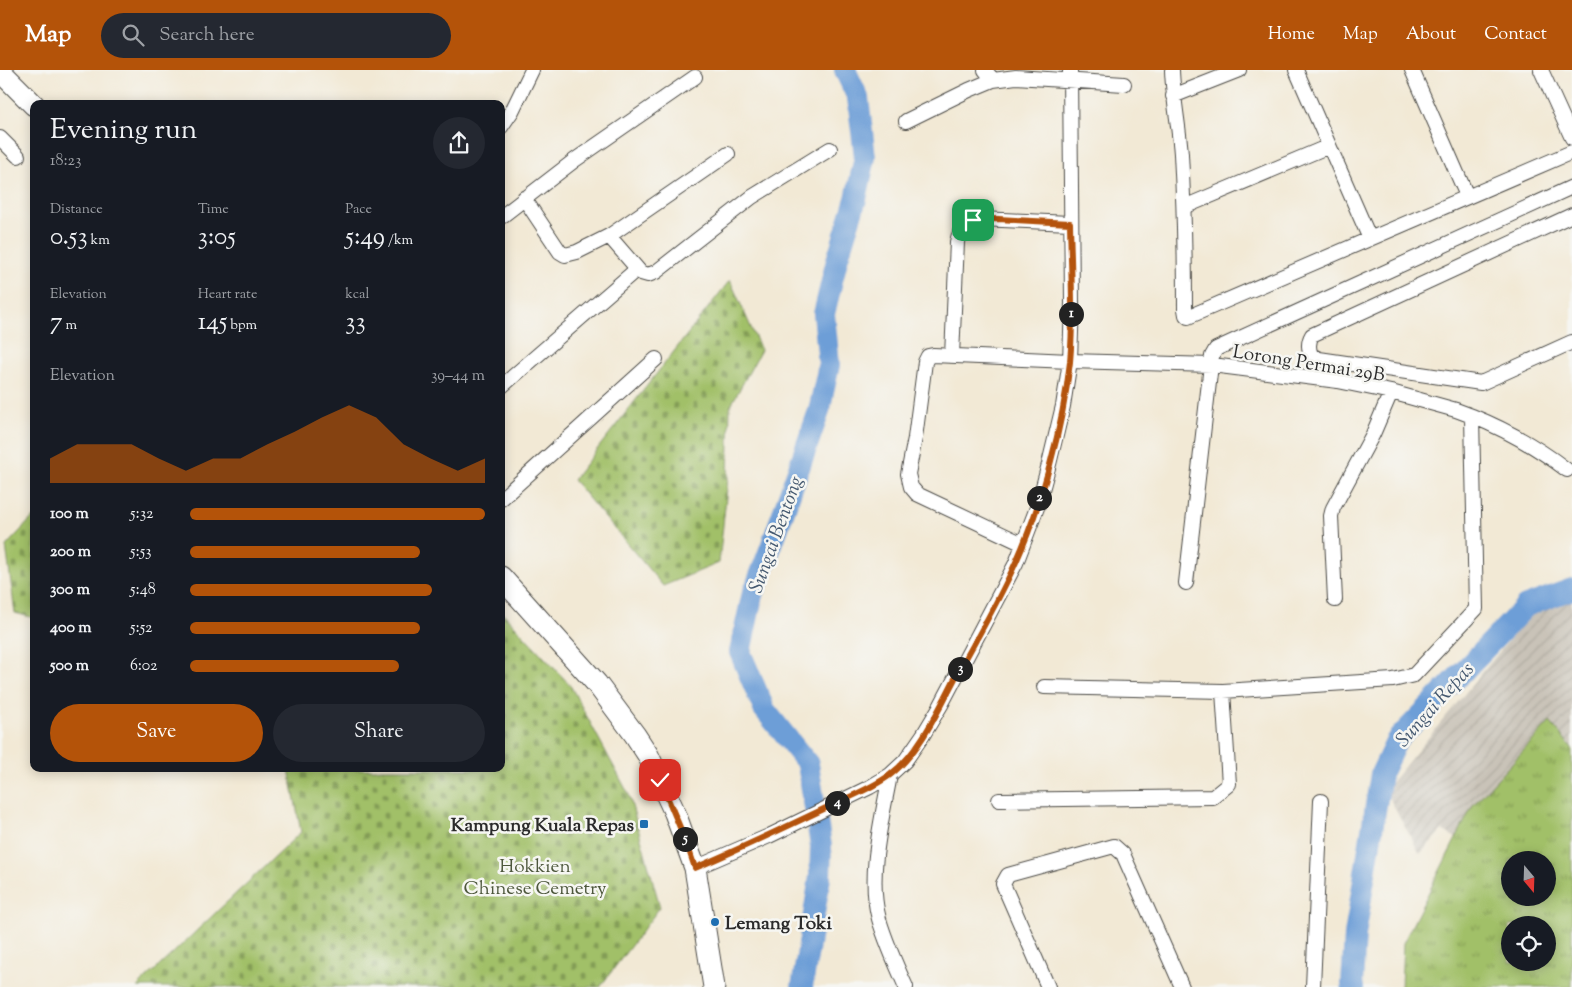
<!DOCTYPE html>
<html lang="en">
<head>
<meta charset="utf-8">
<style>
  body { margin:0; font-family:"Sorts Mill Goudy",serif; background:#242831; color:#f1f3f6; height:100vh; display:flex; flex-direction:column; font-size:19px; white-space:nowrap }
  * { box-sizing:border-box; margin:0 }
  p { font-size:16px; color:#9ea1a6 }
  .icon { flex:none; width:28px; height:28px; fill:none; stroke:currentColor; stroke-width:2; stroke-linecap:round; stroke-linejoin:round }
  .map { position:relative; flex:1; overflow:hidden }
  .panel { position:absolute; left:30px; top:30px; width:475px; height:672px; display:flex; flex-direction:column; background:#171b24; border-radius:10px; box-shadow:0 2px 12px #0003 }
  .panel>* { flex:none }
  .needle { width:32px; rotate:161deg }
  .controls { position:absolute; left:1501px; top:781px; display:grid; gap:10px }
  .controls a { display:grid; place-items:center; width:55px; height:55px; border-radius:50%; background:#171b24; box-shadow:0 2px 12px #0003; font-size:25px }
  .pin { position:absolute; display:grid; place-items:center; width:42px; height:42px; color:#fff; margin:-21px; border-radius:10px; box-shadow:0 2px 8px #0006 }
  .km { position:absolute; width:25px; height:25px; margin:-12px; border-radius:50%; background:#222; color:#fff; font-size:14px; line-height:25px; text-align:center }
  .round { display:grid; place-items:center; flex:none; width:52px; height:52px; border-radius:26px; background:#242831 }
  .headline { display:flex; align-items:center; justify-content:space-between; height:85px; padding:0 20px }
  h1 { font-size:28px; font-weight:600; line-height:38px }
  .metrics { display:grid; grid-template-columns:repeat(3,1fr); gap:8px; height:85px; padding:5px 20px }
  .metrics div { display:grid; align-content:center }
  .metrics b { font-size:25px; font-weight:600 }
  .metrics small { font-size:14px; font-weight:400 }
  .metrics p { font-size:14px }
  .chart { height:140px; padding:10px 20px }
  .chart p { display:flex; justify-content:space-between }
  .chart svg { width:100%; height:90px; margin-top:5px; fill:#b45309; opacity:.7 }
  .button { display:flex; gap:10px; margin-top:auto; padding:10px 20px }
  .button a { flex:1; height:58px; border-radius:30px; background:#b45309; color:#fff; font-size:20px; font-weight:600; line-height:58px; text-align:center }
  .button a+a { background:#242831; color:#f1f3f6 }
  ul { padding:0 20px; list-style:none; font-size:16px }
  li { display:grid; grid-template-columns:80px 60px 1fr; align-items:center; height:38px }
  li i { height:12px; border-radius:6px; background:#b45309 }
  header { display:flex; align-items:center; gap:30px; box-sizing:border-box; height:70px; padding:0 25px; background:#b45309; color:#fff }
  header strong { font-size:24px }
  nav { display:flex; gap:28px; margin-inline-start:auto; font-size:18px }
  .search { width:350px; height:45px; background:#242831; display:flex; align-items:center; gap:12px; box-sizing:border-box; padding:0 18px; border-radius:28px; color:#9ea1a6; font-size:19px }
  .map>svg:first-child { display:block }
  .industrial { fill:url(#industrial-furrows) }
  .grass { fill:url(#grass-tufts); stroke:#66764a; fill-rule:evenodd }
  .cemetery { fill:url(#cemetery-stones); stroke:#66764a }
  .lines { fill:none; stroke-linecap:round; stroke-linejoin:round }
  .river { stroke:#6d9ed7; stroke-width:22 }
  .minor-casing { stroke:#494844; stroke-width:16 }
  .primary-casing { stroke:#494844; stroke-width:23 }
  .minor { stroke:#fff; stroke-width:14 }
  .primary { stroke:#fff; stroke-width:21 }
  .route-casing { stroke:#fff; stroke-width:10 }
  .route { stroke:#b45309; stroke-width:6 }
  .poi-dot { fill:#1f6fb2; stroke:#f6f6f2; stroke-width:2 }
  .labels { text-anchor:middle; stroke-width:5; stroke-linejoin:round; paint-order:stroke }
  .street-label { font-size:19px; fill:#2b2b2b; stroke:#f6f6f2 }
  .poi-label { font-size:19px; font-weight:bold; fill:#2b2b2b; stroke:#f6f6f2; text-anchor:end }
  .park-label { font-size:19px; fill:#4e583d; stroke:#f6f6f2 }
  .water-label { font-size:20px; font-style:italic; fill:#455970; stroke:#f6f6f2 }
</style>
</head>
<body>
<header>
<strong>Map</strong>
<div class="search"><svg class="icon" aria-label="search" viewBox="0 0 24 24"><circle cx="10" cy="10" r="6"/><path d="M15 15l6 6"/></svg>Search here</div>
<nav><a>Home</a><a>Map</a><a>About</a><a>Contact</a></nav>
</header>
<div class="map">
<svg width="1572" height="917" viewBox="0 0 1572 917">
  <defs>
    <pattern id="industrial-furrows" width="10" height="10" patternUnits="userSpaceOnUse" patternTransform="scale(1.25)"><rect width="10" height="10" fill="#c9c3b8"/><path d="M-1 1l2-2M0 10L10 0M9 11l2-2" fill="none" stroke="#ada89e"/></pattern>
    <pattern id="grass-tufts" width="24" height="20" patternUnits="userSpaceOnUse" patternTransform="scale(1.25)"><rect width="24" height="20" fill="#a1c068"/><path d="M3 7l-1-3M5 7V3M7 7l1-3M15 17l-1-3M17 17v-4M19 17l1-3" fill="none" stroke="#839c56"/></pattern>
    <pattern id="cemetery-stones" width="16" height="16" patternUnits="userSpaceOnUse" patternTransform="scale(1.25)"><rect width="16" height="16" fill="#a1c068"/><path d="M2 7V4a2 2 0 0 1 4 0v3zM10 15v-3a2 2 0 0 1 4 0v3z" fill="#839c56"/></pattern>
  </defs>
  <rect width="100%" height="100%" fill="#f6f6f2"/>
  <filter id="ink" filterUnits="userSpaceOnUse"><feTurbulence type="fractalNoise" baseFrequency=".02" numOctaves="2"/><feDisplacementMap in="SourceGraphic" scale="10" xChannelSelector="R" yChannelSelector="G"/><feConvolveMatrix kernelMatrix="1 2 1 2 8 2 1 2 1" color-interpolation-filters="sRGB"/></filter>
  <filter id="wash" filterUnits="userSpaceOnUse"><feTurbulence type="fractalNoise" baseFrequency=".0096" numOctaves="4" result="noise"/><feDisplacementMap in="SourceGraphic" scale="20" xChannelSelector="R" yChannelSelector="G"/><feGaussianBlur stdDeviation="1.12" result="paint"/><feColorMatrix in="noise" values="0 0 0 0 0 0 0 0 0 0 0 0 0 0 0 0 0 1.4 0 .05"/><feComposite in="paint" operator="in"/></filter>
  <g filter="url(#wash)">
    <rect width="100%" height="100%" fill="#f2e9d5"/>
    <path class="industrial" d="M1572,530V678L1550,653L1473,735L1456,768L1442,760L1420,784L1385,720L1535,539Z"/>
    <path class="grass" d="M1550,652L1572,678V917H1401L1403,873L1473,735ZM1510,790H1548V828H1510ZM1510,855H1548V892H1510Z"/>
    <path class="cemetery" d="M730,210L761,280L730,337L728,408L719,493L663,516L573,410Z
      M34,446V548L15,543L6,476Z
      M501,541L570,615L629,725L660,837L600,917H137L301,762L289,699H501Z"/>
    <g class="lines">
      <path class="river" d="M802,917L820,807L821,776L808,694L764,639L740,582L752,527L771,477L819,341L829,295L824,244L837,190L856,129L865,87L858,28L845,0
        M1353,917L1352,914L1355,865L1381,704L1397,670L1526,536L1572,519"/>
    </g>
  </g>
  <g filter="url(#ink)">
    <g class="lines">
      <g class="minor-casing">
        <path id="minor" d="M985,0L993,10L1016,7L1124,14
          M1172,0C1173,29 1179,56 1181,84C1184,136 1185,187 1185,239L1186,245L1188,247L1572,82
          M1296,0L1370,169
          M1412,0L1467,126
          M1541,0L1572,68
          M1173,26L1239,0
          M906,51L969,20L993,10
          M501,57L512,41L532,0
          M0,68L18,86
          M524,128L560,182L565,185L577,182L609,166L728,84
          M1184,137L1329,76
          M1572,145L1312,265C1308,272 1308,278 1311,285L1319,289L1481,313L1572,272
          M501,147L575,90L695,7
          M609,166L641,203L648,205L656,202L752,127L830,79
          M952,286L957,172C960,158 965,152 980,149L1070,153
          M501,317L637,199
          M1472,346C1507,360 1537,377 1567,400
          M501,429L656,289
          M1023,474L917,424L911,417L908,404L915,368L925,292L928,286L933,285L1070,291L1212,295L1338,311L1391,322L1373,364L1333,438L1331,446L1335,530
          M1186,513L1212,286L1216,279L1572,117
          M1044,617L1223,621L1393,610L1414,605L1476,539L1472,346L1456,340L1391,322
          M890,705C882,750 867,805 879,849C886,873 896,895 906,917
          M999,730L1213,727L1229,714L1223,621
          M695,798L769,766L870,717L890,705L905,691L923,665L941,635L1016,493L1038,435L1049,394L1063,336L1070,291L1072,233L1070,0
          M1048,917L1003,814L1008,805L1114,776L1123,784L1182,917
          M1313,917L1321,731"/>
      </g>
      <g class="primary-casing">
        <path id="primary" d="M0,1L34,35
          M501,507L597,614L635,665L648,685L675,743L695,798L714,917"/>
      </g>
      <use href="#minor" class="minor"/>
      <use href="#primary" class="primary"/>
    </g>
  </g>
  <g class="lines" filter="url(#ink)">
    <g class="route-casing">
      <path id="route" d="M660,710L687,774L695,798C740,779 784,758 828,737C849,727 871,719 890,705C922,681 942,632 961,597C980,563 1000,528 1016,492C1042,434 1063,356 1070,292C1074,246 1071,199 1070,153L998,149L973,150"/>
    </g>
    <use href="#route" class="route"/>
  </g>
  <g class="poi-dot">
    <rect x="639" y="749" width="10" height="10" rx="2.5"/>
    <circle cx="715" cy="852" r="5"/>
  </g>
  <g class="labels">
    <g class="street-label">
      <text transform="translate(1309 292) rotate(9)" y="7">Lorong Permai 29B</text>
    </g>
    <g class="poi-label">
      <text x="634" y="761">Kampung Kuala Repas</text>
      <text x="725" y="859" text-anchor="start">Lemang Toki</text>
    </g>
    <g class="park-label">
      <text x="535" y="802">Hokkien<tspan x="535" dy="22">Chinese Cemetry</tspan></text>
    </g>
    <g class="water-label">
      <text transform="translate(775 464) rotate(-70)" y="7">Sungai Bentong</text>
      <text transform="translate(1434 634) rotate(-48)" y="7">Sungai Repas</text>
    </g>
  </g>
</svg>
<div class="controls">
<a><svg class="needle" viewBox="-14 -14 28 28"><path d="M0-13l5 13h-10z" fill="#e53935"/><path d="M0 13l5-13h-10z" fill="#9ea1a6"/></svg></a>
<a><svg class="icon" aria-label="locate" viewBox="0 0 24 24"><circle cx="12" cy="12" r="6"/><path d="M12 2v4M12 18v4M2 12h4M18 12h4"/></svg></a>
</div>
<div class="pin" style="left:973px;top:150px;background:#1e9e55"><svg class="icon" aria-label="arrive" viewBox="0 0 24 24"><path d="M6 21V4h12l-3 4 3 4H6"/></svg></div>
<div class="pin" style="left:660px;top:710px;background:#d93025"><svg class="icon" aria-label="check" viewBox="0 0 24 24"><path d="M5 12l5 5 9-10"/></svg></div>
<b class="km" style="left:1071px;top:244px">1</b>
<b class="km" style="left:1039px;top:428px">2</b>
<b class="km" style="left:960px;top:599px">3</b>
<b class="km" style="left:837px;top:733px">4</b>
<b class="km" style="left:685px;top:769px">5</b>
<section class="panel">
<div class="headline"><div><h1>Evening run</h1><p>18:23</p></div><a class="round"><svg class="icon" aria-label="share" viewBox="0 0 24 24"><path d="M12 15V3M7 8l5-5 5 5M5 13v7h14v-7"/></svg></a></div>
<div class="metrics">
<div><p>Distance</p><b>0.53<small> km</small></b></div>
<div><p>Time</p><b>3:05</b></div>
<div><p>Pace</p><b>5:49<small> /km</small></b></div>
</div>
<div class="metrics">
<div><p>Elevation</p><b>7<small> m</small></b></div>
<div><p>Heart rate</p><b>145<small> bpm</small></b></div>
<div><p>kcal</p><b>33</b></div>
</div>
<div class="chart"><p><span>Elevation</span>39–44 m</p>
<svg viewBox="0 0 160 44" preserveAspectRatio="none"><path d="M0 44V32L10 25L20 25L30 25L40 32L50 38L60 32L70 32L80 25L90 19L100 12L110 6L120 12L130 25L140 32L150 38L160 32V44z"/></svg>
</div>
<ul>
<li><b>100 m</b>5:32<i style="width:100%"></i></li>
<li><b>200 m</b>5:53<i style="width:78%"></i></li>
<li><b>300 m</b>5:48<i style="width:82%"></i></li>
<li><b>400 m</b>5:52<i style="width:78%"></i></li>
<li><b>500 m</b>6:02<i style="width:71%"></i></li>
</ul>
<div class="button"><a>Save</a><a>Share</a></div>
</section>
</div>
</body>
</html>
